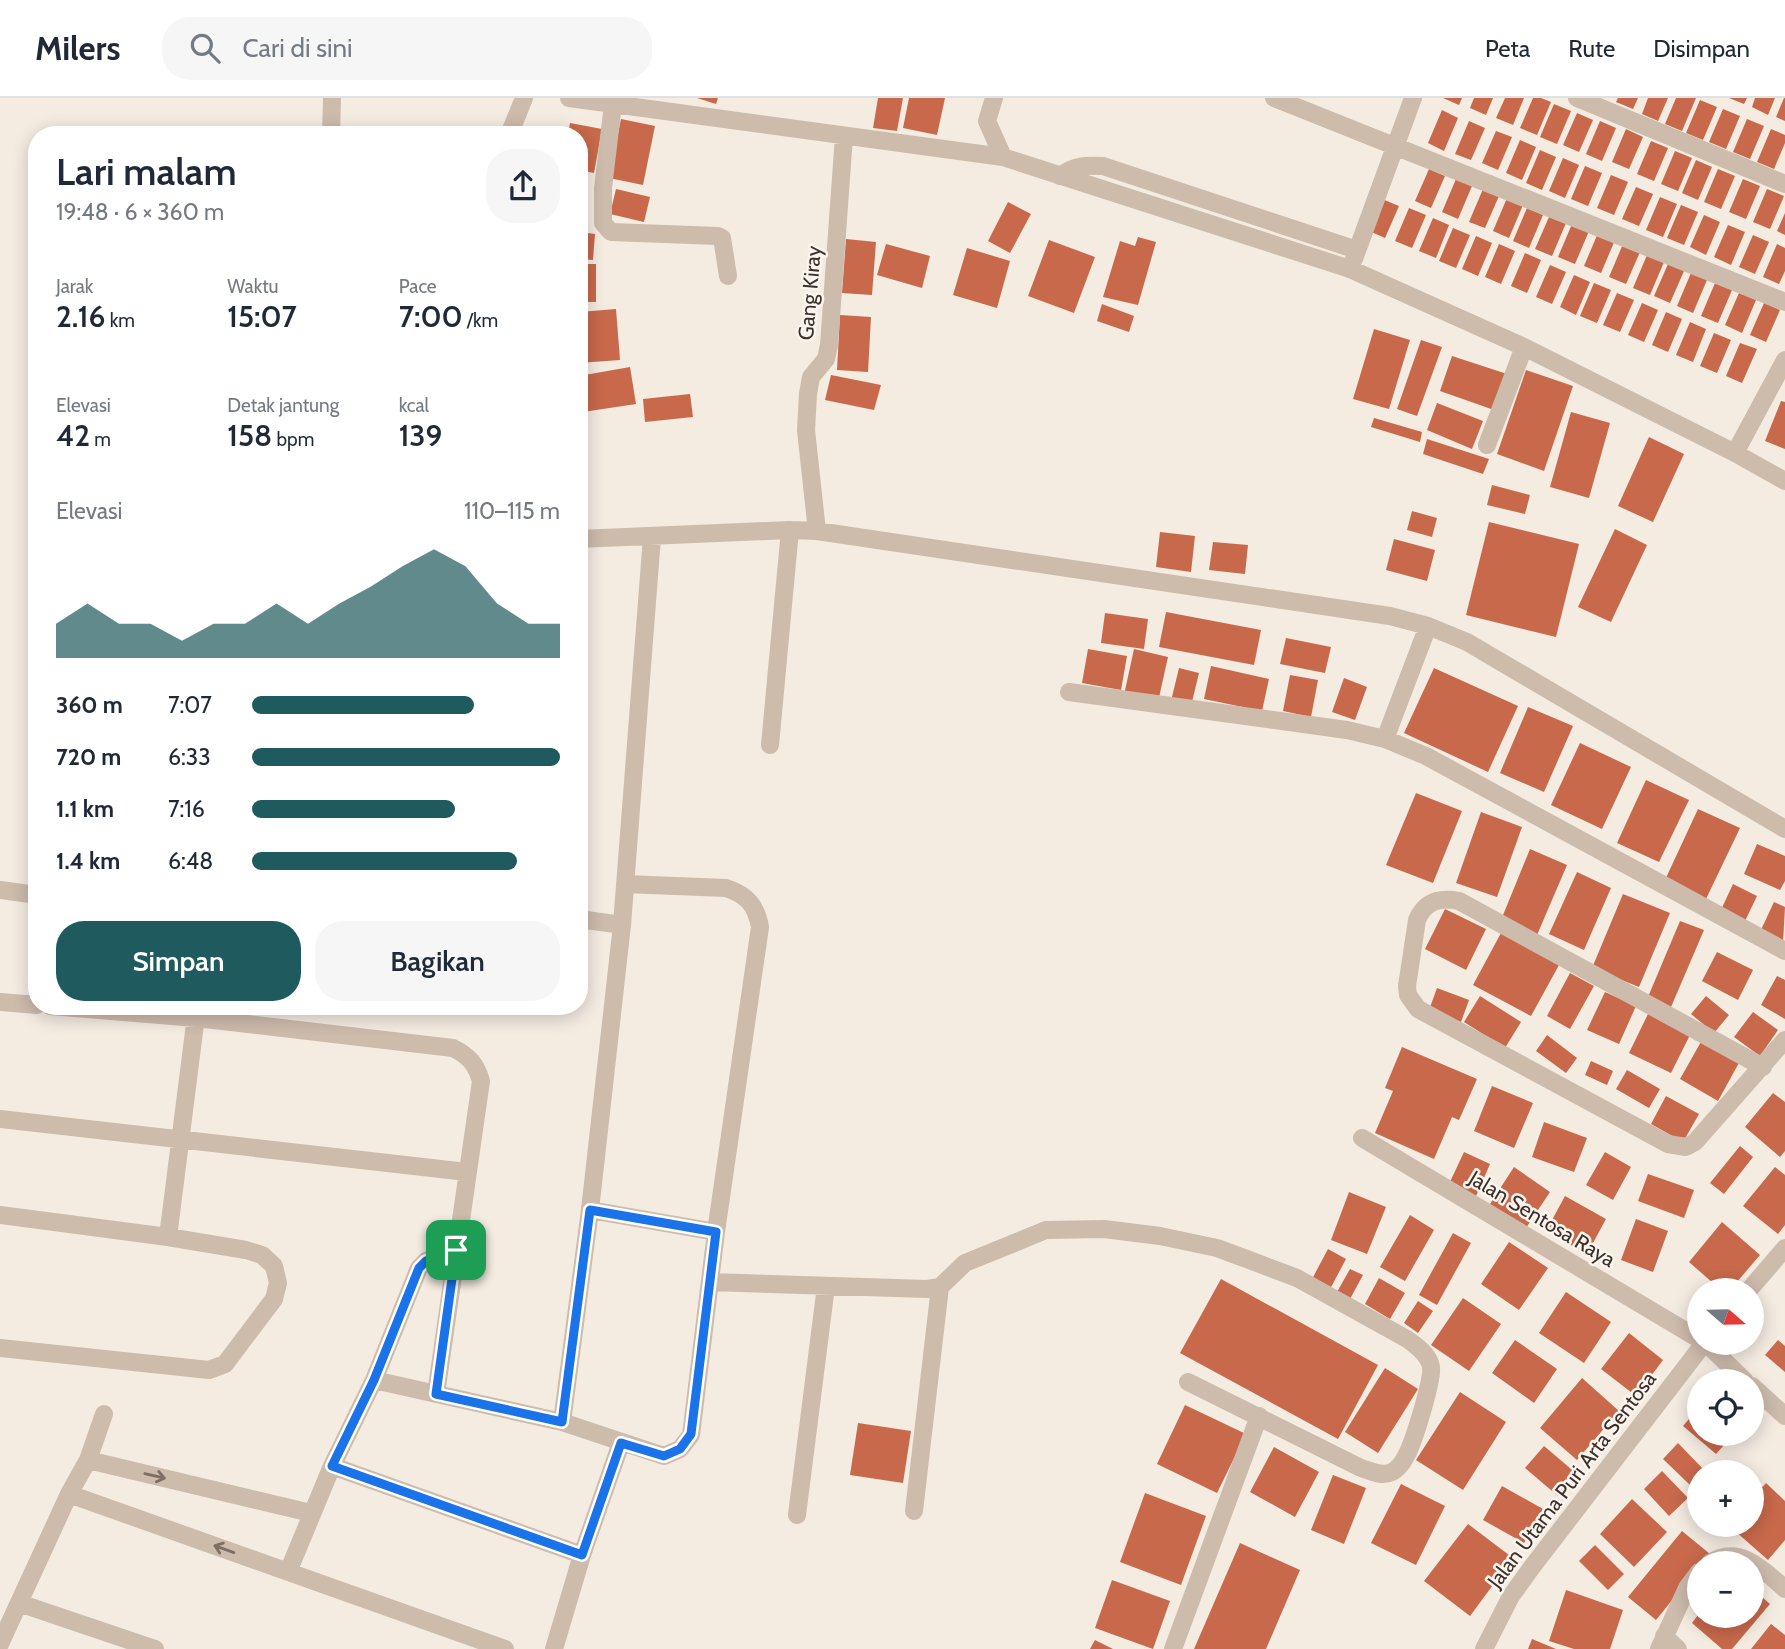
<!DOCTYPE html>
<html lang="id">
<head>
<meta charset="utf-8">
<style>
  body { margin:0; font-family:Cabin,sans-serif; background:#f6f6f7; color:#1f2937; height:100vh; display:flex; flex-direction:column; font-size:26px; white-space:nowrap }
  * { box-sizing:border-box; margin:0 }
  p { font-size:23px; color:#747a83 }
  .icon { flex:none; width:38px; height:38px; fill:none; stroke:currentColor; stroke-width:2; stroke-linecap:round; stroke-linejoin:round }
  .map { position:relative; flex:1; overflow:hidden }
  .sheet { position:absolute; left:28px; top:28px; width:560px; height:889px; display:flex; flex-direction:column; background:#fff; border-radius:28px; box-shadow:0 4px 18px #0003 }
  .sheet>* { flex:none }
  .needle { width:46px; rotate:110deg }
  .buttons { position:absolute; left:1687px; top:1180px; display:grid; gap:14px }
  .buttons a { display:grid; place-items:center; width:77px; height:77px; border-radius:50%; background:#fff; box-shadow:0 4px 18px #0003; font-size:35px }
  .pin { position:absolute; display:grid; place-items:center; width:60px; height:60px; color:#fff; margin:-30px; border-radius:14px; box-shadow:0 4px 10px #0006 }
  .round { display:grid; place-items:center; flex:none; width:74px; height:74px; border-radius:28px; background:#f6f6f7 }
  .headline { display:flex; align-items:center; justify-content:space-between; height:119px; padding:0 28px }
  h1 { font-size:38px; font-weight:600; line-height:52px }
  .figures { display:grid; grid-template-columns:repeat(3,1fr); gap:10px; height:119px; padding:7px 28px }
  .figures div { display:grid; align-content:center }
  .figures b { font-size:30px; font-weight:600 }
  .figures small { font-size:19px; font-weight:400 }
  .figures p { font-size:19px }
  .chart { height:196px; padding:14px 28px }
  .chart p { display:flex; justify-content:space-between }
  .chart svg { width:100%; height:126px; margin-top:7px; fill:#1f5a5e; opacity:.7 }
  .primary-button { display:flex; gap:14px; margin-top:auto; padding:14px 28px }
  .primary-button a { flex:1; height:80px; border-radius:28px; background:#1f5a5e; color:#fff; font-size:28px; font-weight:600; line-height:80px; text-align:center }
  .primary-button a+a { background:#f6f6f7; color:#1f2937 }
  ul { padding:0 28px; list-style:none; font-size:23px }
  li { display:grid; grid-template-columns:112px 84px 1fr; align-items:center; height:52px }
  li i { height:18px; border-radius:9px; background:#1f5a5e }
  header { display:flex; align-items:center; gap:42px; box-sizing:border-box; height:98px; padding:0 35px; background:#fff; border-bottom:2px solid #e0e1e3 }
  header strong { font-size:33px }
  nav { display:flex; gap:38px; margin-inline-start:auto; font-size:24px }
  .search { width:490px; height:63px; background:#f6f6f7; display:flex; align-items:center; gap:18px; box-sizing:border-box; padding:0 24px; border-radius:28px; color:#747a83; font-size:26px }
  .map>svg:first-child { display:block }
  .building { fill:#c8694b }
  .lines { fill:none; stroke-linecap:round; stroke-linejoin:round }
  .street { stroke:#cdbbac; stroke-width:18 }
  .oneway { stroke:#7d6f65 }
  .route-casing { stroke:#fff; stroke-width:14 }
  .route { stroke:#1a73e8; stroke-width:9 }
  .labels { text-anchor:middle; stroke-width:5; stroke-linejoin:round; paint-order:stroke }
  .street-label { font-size:21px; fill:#3b302b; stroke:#fbf5ee }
</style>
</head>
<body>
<header>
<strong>Milers</strong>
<div class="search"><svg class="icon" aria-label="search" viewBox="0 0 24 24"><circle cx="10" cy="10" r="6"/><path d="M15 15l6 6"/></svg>Cari di sini</div>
<nav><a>Peta</a><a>Rute</a><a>Disimpan</a></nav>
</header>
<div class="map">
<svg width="1785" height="1551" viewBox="0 0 1785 1551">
  <rect width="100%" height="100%" fill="#f4ebe1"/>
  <path class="building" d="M697,0H718L716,6Z
    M878,0H903L897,33L873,30Z
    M909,0H945L937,37L903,30Z
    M1443,0H1462L1459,7Z
    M1474,0H1493L1486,17L1470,10Z
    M1505,0H1524L1513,27L1496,20Z
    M1533,0H1541L1551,4L1537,37L1520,30Z
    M1618,0H1638L1633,11L1616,4Z
    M1648,0H1668L1658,23L1642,16Z
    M1676,0H1696L1682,33L1665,26Z
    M1729,0H1747L1744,6Z
    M1755,0H1775L1768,17L1752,9Z
    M1784,0H1785V23L1776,19Z
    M1700,2L1717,9L1703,42L1686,35Z
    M1554,6L1571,13L1557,46L1540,39Z
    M1723,11L1740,18L1726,51L1709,44Z
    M1442,12L1458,20L1444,53L1428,45Z
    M1577,15L1593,22L1579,54L1563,47Z
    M621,21L655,28L643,87L609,80Z
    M1747,21L1764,28L1750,61L1733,54Z
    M1469,23L1485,30L1471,62L1455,56Z
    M1600,23L1616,30L1602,63L1586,56Z
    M570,25L602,31L594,75L579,72V37H568Z
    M1626,31L1643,39L1629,71L1612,64Z
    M1771,31L1785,37V45L1774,71L1757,64Z
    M1496,33L1512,39L1498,72L1482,65Z
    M1520,42L1536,49L1522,82L1506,75Z
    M1651,43L1668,50L1654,83L1637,76Z
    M1540,52L1556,59L1542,92L1526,85Z
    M1675,53L1692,60L1678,93L1661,86Z
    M1563,60L1579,67L1565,100L1549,93Z
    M1696,62L1712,69L1698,102L1682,95Z
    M1585,68L1602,75L1588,108L1571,101Z
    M1429,71L1445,78L1431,110L1415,103Z
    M1718,71L1735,78L1721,111L1704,104Z
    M1611,77L1628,84L1614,117L1597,110Z
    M1456,81L1472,88L1458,121L1442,114Z
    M1743,81L1760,88L1746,121L1729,114Z
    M1636,89L1653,96L1639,128L1622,121Z
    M616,91L650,99L644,124L610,116Z
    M1483,91L1499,98L1485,130L1469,124Z
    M1767,91L1784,98L1770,131L1753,124Z
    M1660,99L1677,106L1663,139L1646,132Z
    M1507,100L1523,107L1509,140L1493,133Z
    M1382,101L1399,108L1385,140L1369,133Z
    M1008,104L1031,116L1010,155L988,143Z
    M1681,107L1698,114L1684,147L1667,140Z
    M1409,110L1426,117L1412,150L1395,143Z
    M1527,110L1543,117L1529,150L1513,143Z
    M1785,115V137L1777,133Z
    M1704,117L1720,124L1706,157L1690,149Z
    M1549,119L1566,125L1552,158L1535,151Z
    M1433,120L1449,127L1436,160L1419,153Z
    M1572,126L1589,133L1575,166L1558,159Z
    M1728,127L1745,134L1731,167L1714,159Z
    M1453,130L1470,137L1456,170L1439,163Z
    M579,134L595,136L593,162L579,161Z
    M1598,135L1615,142L1601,175L1584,168Z
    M1753,137L1769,144L1755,176L1739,169Z
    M1476,138L1492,145L1478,178L1462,171Z
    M1138,139L1156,144L1138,207L1103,199L1120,143L1135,148Z
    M846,141L876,144L872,197L842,195Z
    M1049,142L1095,159L1074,215L1028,198Z
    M886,146L930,158L922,190L877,177Z
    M1499,146L1515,153L1501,186L1485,179Z
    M1623,146L1640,154L1626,186L1609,179Z
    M1777,146L1785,150V173L1779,186L1763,179Z
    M967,150L1010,163L997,210L953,197Z
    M1525,155L1541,162L1527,195L1511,188Z
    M1647,157L1664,164L1650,197L1633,190Z
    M579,166H596V204H579Z
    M1668,166L1684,173L1670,205L1654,198Z
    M1550,167L1566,174L1552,206L1536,199Z
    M1691,175L1707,182L1693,215L1677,208Z
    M1574,177L1590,184L1576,217L1560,209Z
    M1594,185L1611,192L1597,225L1580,218Z
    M1715,185L1732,192L1718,225L1701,218Z
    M1617,195L1634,202L1620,234L1603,227Z
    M1739,195L1756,202L1742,235L1725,227Z
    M1642,205L1658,212L1644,244L1628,237Z
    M1764,205L1780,212L1766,244L1750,237Z
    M1102,206L1134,218L1129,234L1097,223Z
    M616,211L620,262L579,265V214Z
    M1666,214L1682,221L1668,254L1652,247Z
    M840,217L871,219L868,274L837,272Z
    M1690,224L1706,231L1693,264L1676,257Z
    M1374,231L1410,242L1389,311L1353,301Z
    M1714,235L1731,242L1717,275L1700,268Z
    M1421,242L1442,249L1417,318L1397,311Z
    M1740,245L1757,251L1742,285L1726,278Z
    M1452,258L1507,276L1494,312L1440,293Z
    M630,269L636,306L583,314L579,278Z
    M1526,272L1573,288L1544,373L1497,356Z
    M831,277L881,287L874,312L825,302Z
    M690,296L693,319L645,324L643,301Z
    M1781,303L1785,304V351L1765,343Z
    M1437,305L1483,323L1472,351L1427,332Z
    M1571,314L1610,325L1589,400L1550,389Z
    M1374,320L1422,334L1420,344L1371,329Z
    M1649,339L1684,356L1653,424L1618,408Z
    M1427,341L1489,361L1483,376L1423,356Z
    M1492,387L1530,397L1525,416L1487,407Z
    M1412,413L1437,420L1432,439L1407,432Z
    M1489,424L1579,446L1556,539L1466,517Z
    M1615,431L1647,447L1611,524L1578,509Z
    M1160,434L1195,438L1191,474L1156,469Z
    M1394,441L1435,452L1427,483L1386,472Z
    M1213,444L1248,447L1245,476L1209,472Z
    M1166,514L1261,532L1254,567L1159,549Z
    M1105,515L1148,521L1144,551L1101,545Z
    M1286,540L1331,549L1325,575L1280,566Z
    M1088,551L1127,558L1121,592L1082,585Z
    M1134,551L1168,559L1158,604L1124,597Z
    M1211,568L1269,581L1262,613L1204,601Z
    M1179,570L1199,575L1191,608L1171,603Z
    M1434,570L1518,608L1488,674L1404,635Z
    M1290,577L1318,582L1311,619L1283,613Z
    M1344,580L1367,589L1355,622L1332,614Z
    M1528,609L1573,628L1544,694L1500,675Z
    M1580,645L1631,669L1602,731L1551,707Z
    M1646,682L1689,702L1659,764L1617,745Z
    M1416,695L1462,713L1433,785L1386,767Z
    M1698,711L1740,730L1706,801L1665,782Z
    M1481,714L1522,729L1497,799L1456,785Z
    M1757,746L1785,758V783L1780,792L1744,776Z
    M1530,751L1567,767L1537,837L1501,822Z
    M1577,774L1611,790L1584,852L1549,836Z
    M1733,786L1757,798L1744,825L1720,814Z
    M1623,796L1670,815L1639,889L1592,870Z
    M1774,804L1785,809L1783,845L1760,834Z
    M1445,811L1486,831L1466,872L1425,851Z
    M1680,823L1704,832L1671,909L1648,899Z
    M1501,835L1559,867L1531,918L1473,887Z
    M1717,854L1753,872L1738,902L1702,883Z
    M1570,875L1594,888L1570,931L1547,918Z
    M1777,878L1785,882V921L1761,907Z
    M1437,890L1469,902L1461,924L1429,912Z
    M1605,894L1636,908L1619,946L1587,932Z
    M1480,898L1521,924L1505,950L1464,924Z
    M1706,898L1729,917L1714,935L1691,916Z
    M1753,914L1778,932L1760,958L1734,939Z
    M1648,916L1690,937L1671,975L1629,955Z
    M1547,937L1577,960L1566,975L1536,953Z
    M1702,942L1740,963L1718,1003L1680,981Z
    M1402,949L1477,981L1459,1022L1452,1019L1434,1061L1375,1035L1393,993L1385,990Z
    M1591,963L1613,973L1607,987L1585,977Z
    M1627,972L1660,991L1649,1010L1616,991Z
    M1492,988L1533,1005L1514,1050L1474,1033Z
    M1773,995L1785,1004V1053L1780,1059L1745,1029Z
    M1666,998L1699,1016L1683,1044L1651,1026Z
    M1544,1024L1587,1040L1574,1074L1532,1059Z
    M1740,1048L1753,1059L1724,1096L1710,1085Z
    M1464,1054L1490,1066L1476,1098L1449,1086Z
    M1605,1054L1631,1069L1613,1102L1586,1087Z
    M1514,1069L1550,1094L1526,1130L1490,1106Z
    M1775,1069L1785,1077V1127L1778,1136L1743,1108Z
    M1648,1076L1694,1092L1684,1120L1638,1103Z
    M1349,1094L1386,1109L1367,1156L1331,1142Z
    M1565,1098L1606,1121L1587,1156L1546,1133Z
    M1410,1117L1434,1132L1405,1183L1380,1169Z
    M1636,1121L1668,1133L1653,1174L1621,1162Z
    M1722,1124L1760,1157L1730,1192H1721L1689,1164Z
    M1453,1135L1471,1145L1437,1207L1419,1197Z
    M1509,1144L1548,1170L1519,1212L1481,1186Z
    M1328,1151L1346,1161L1330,1191L1312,1181Z
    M1350,1171L1363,1177L1350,1201L1337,1194Z
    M1379,1180L1405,1195L1390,1221L1365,1206Z
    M1221,1181L1378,1267L1338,1341L1180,1255Z
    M1566,1194L1611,1224L1584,1265L1539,1235Z
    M1463,1200L1501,1226L1469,1273L1431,1247Z
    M1418,1203L1433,1213L1418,1235L1404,1225Z
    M1629,1235L1663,1262L1636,1298L1601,1271Z
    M1515,1242L1557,1271L1534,1305L1492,1275Z
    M1778,1242L1785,1248V1274L1765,1257Z
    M1385,1270L1418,1291L1378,1355L1345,1334Z
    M1582,1280L1619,1313L1577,1362L1540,1330Z
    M1460,1294L1506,1324L1463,1392L1416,1362Z
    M1185,1307L1246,1336L1217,1395L1157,1366Z
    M1699,1309V1335H1735L1716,1356L1683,1328Z
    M858,1325L911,1333L903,1385L850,1377Z
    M1678,1345L1706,1374H1699V1380L1691,1388L1663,1361Z
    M1544,1348L1577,1376L1558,1398L1525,1370Z
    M1274,1349L1319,1374L1295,1419L1250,1394Z
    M1662,1373L1688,1400L1669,1418L1644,1391Z
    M1333,1377L1366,1390L1344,1446L1311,1432Z
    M1766,1385L1785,1403V1442L1768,1462L1727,1426H1752V1401Z
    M1401,1386L1445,1408L1416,1467L1371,1445Z
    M1502,1388L1543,1411L1524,1445L1483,1422Z
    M1145,1395L1206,1418L1181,1487L1120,1464Z
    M1632,1401L1667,1434L1634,1469L1600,1436Z
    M1468,1426L1513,1460L1470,1518L1424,1483Z
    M1682,1433L1710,1456L1703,1465H1699V1469L1656,1522L1628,1499Z
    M1240,1445L1300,1472L1266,1551H1194Z
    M1595,1447L1624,1476L1608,1492L1579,1463Z
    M1112,1482L1170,1503L1153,1551L1095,1530Z
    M1752,1490L1770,1506L1732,1551H1722L1692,1525L1698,1517H1752Z
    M1566,1492L1623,1512L1610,1551H1574L1549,1543Z
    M1771,1526L1785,1537V1551H1751Z
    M1532,1541L1556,1551H1528Z
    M1095,1542L1113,1551H1090Z"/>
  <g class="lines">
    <path class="street" d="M569,0L1003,59L1350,171L1524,249L1735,355L1785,383
      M994,0L987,23L1003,59
      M1274,0L1785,204
      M1577,0L1785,86
      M613,6L603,90V125L611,134L718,138L722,140L728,178
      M331,37L332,0
      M509,37L524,0
      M1060,78C1075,67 1086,67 1103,68L1357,152
      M1354,161L1413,0
      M1487,347L1524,249
      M1735,355L1785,262
      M817,433L806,332L808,296L811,279L826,261L829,247L844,38
      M579,441L790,432L817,433L1390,518L1428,528L1467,544L1785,731
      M1069,594L1347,632L1385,641L1426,658L1785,853
      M1385,641L1428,528
      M770,647L790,432
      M0,792L37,797
      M579,821L622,827
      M0,904L37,907
      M50,908L196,920L453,950C469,958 476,966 481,983L436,1296
      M1763,969L1459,803C1439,799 1425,803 1417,822L1407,888L1408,897L1418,911L1668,1046L1686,1049L1695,1044L1785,942
      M0,1021L467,1074
      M1362,1040L1699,1241
      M590,1112L716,1134
      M0,1117L168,1139L246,1152L262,1157L274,1168L278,1185L274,1201L225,1266L209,1272L0,1250
      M168,1139L197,910
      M710,1184L927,1191L940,1189L965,1165L1046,1132L1104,1131L1160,1138L1217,1150L1252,1163L1297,1180L1407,1241C1417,1248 1429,1257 1431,1269C1433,1282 1413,1346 1406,1358C1403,1364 1398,1371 1392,1374C1382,1379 1370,1373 1361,1370L1188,1284
      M1749,1192L1785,1150
      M1705,1244L1745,1283
      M374,1282L562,1324L664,1358L680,1351L691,1337L716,1134L760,829C756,807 747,797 726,790L625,786
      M1752,1288L1785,1318
      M562,1324L590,1112L622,827L652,439
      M88,1362L311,1415
      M332,1368L582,1457
      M69,1396L505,1551
      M914,1413L940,1189
      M797,1417L826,1188
      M1710,1465C1739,1446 1764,1472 1785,1491
      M288,1474L332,1368L374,1282L419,1170L426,1163L456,1152
      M19,1505L155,1551
      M1664,1538L1678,1551
      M0,1546L69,1396L88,1362L104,1316
      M554,1551L582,1457L621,1345
      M1173,1551L1259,1318
      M1484,1551L1511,1498L1532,1469L1705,1244
      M1659,1551L1687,1490L1699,1474"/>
  </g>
  <defs><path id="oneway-shaft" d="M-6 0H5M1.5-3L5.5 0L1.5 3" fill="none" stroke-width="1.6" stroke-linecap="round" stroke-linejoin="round" transform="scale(1.75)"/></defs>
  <g class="oneway">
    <use href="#oneway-shaft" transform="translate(155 1378) rotate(13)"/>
    <use href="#oneway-shaft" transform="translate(224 1451) rotate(-160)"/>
  </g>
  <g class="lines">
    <g class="route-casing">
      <path id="route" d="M590,1112L716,1134L691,1336L680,1351L664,1358L621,1345L582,1457L332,1368L374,1282L419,1170L426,1163L456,1152L436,1296L562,1324Z"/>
    </g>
    <use href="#route" class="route"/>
  </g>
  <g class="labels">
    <g class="street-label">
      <text transform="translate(810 195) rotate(-85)" y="7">Gang Kiray</text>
      <text transform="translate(1542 1121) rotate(31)" y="7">Jalan Sentosa Raya</text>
      <text transform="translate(1572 1382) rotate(-53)" y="7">Jalan Utama Puri Arta Sentosa</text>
    </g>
  </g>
</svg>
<div class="buttons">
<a><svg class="needle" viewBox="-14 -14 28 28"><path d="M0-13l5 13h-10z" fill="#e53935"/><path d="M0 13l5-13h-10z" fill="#747a83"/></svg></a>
<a><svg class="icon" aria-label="locate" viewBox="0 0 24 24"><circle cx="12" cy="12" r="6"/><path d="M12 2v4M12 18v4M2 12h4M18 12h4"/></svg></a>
<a>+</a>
<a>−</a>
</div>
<div class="pin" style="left:456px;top:1152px;background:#1e9e55"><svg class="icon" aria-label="arrive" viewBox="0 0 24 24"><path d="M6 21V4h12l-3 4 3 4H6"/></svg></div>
<section class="sheet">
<div class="headline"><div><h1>Lari malam</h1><p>19:48 · 6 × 360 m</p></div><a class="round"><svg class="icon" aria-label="share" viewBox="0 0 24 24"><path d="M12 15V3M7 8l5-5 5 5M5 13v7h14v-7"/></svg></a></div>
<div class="figures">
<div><p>Jarak</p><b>2.16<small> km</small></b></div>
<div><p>Waktu</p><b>15:07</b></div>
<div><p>Pace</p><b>7:00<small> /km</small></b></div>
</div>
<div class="figures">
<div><p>Elevasi</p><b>42<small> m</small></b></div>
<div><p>Detak jantung</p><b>158<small> bpm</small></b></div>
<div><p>kcal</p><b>139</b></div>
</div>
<div class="chart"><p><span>Elevasi</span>110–115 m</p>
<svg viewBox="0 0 160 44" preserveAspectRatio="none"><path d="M0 44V32L10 25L20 32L30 32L40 38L50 32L60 32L70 25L80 32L90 25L100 19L110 12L120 6L130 12L140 25L150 32L160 32V44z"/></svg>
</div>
<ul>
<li><b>360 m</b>7:07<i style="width:72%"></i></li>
<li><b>720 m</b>6:33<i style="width:100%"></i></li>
<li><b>1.1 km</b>7:16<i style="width:66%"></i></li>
<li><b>1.4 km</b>6:48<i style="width:86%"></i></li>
</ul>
<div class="primary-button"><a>Simpan</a><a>Bagikan</a></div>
</section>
</div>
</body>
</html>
